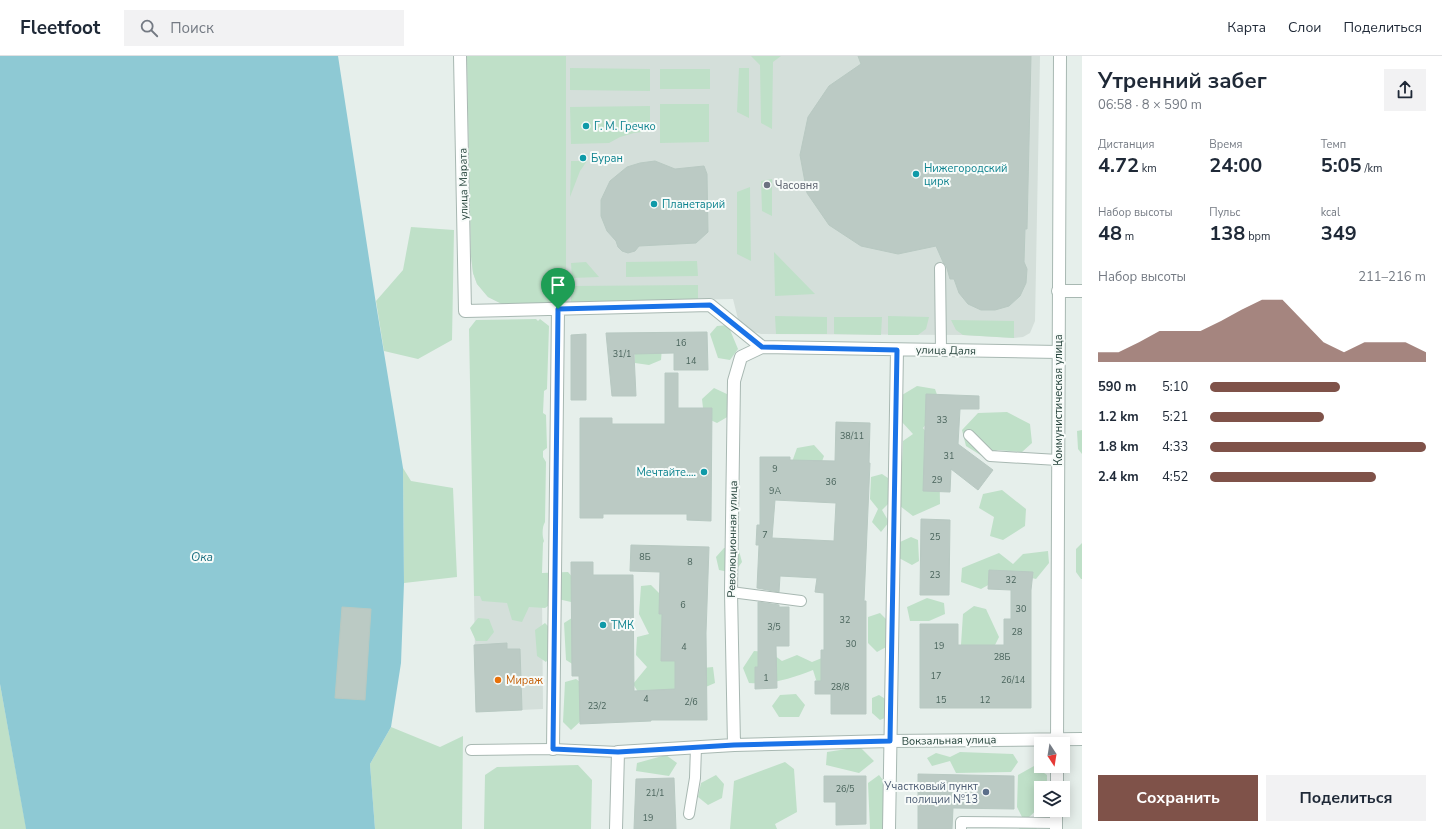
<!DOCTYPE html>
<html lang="ru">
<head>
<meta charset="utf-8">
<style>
  body { margin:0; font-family:"Nunito Sans",sans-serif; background:#f2f2f3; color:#1f2937; height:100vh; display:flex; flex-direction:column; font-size:15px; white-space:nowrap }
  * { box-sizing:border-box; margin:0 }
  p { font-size:13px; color:#747a83 }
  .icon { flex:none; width:22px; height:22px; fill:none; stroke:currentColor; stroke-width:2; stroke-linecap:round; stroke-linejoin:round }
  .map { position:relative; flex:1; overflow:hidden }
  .drawer { display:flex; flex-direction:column; background:#fff; width:360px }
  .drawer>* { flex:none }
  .needle { width:26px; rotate:168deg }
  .controls { position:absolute; left:1034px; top:681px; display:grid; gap:8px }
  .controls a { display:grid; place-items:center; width:36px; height:36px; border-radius:0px; background:#fff; box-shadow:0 2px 10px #0003; font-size:20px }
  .pin { position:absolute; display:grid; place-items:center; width:34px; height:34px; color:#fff; margin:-41px -17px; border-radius:50% 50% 50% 0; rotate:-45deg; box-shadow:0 0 4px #0007 }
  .pin .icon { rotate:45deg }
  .round { display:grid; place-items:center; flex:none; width:42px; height:42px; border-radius:0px; background:#f2f2f3 }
  .head { display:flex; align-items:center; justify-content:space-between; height:68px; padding:0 16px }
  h1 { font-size:22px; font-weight:700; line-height:30px }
  .metrics { display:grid; grid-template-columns:repeat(3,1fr); gap:6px; height:68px; padding:4px 16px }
  .metrics div { display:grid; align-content:center }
  .metrics b { font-size:20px; font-weight:700 }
  .metrics small { font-size:11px; font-weight:400 }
  .metrics p { font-size:11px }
  .chart { height:112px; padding:8px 16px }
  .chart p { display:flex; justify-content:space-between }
  .chart svg { width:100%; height:72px; margin-top:4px; fill:#7f5249; opacity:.7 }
  .primary-button { display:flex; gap:8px; margin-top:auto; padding:8px 16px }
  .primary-button a { flex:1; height:46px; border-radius:0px; background:#7f5249; color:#fff; font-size:16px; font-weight:700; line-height:46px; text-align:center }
  .primary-button a+a { background:#f2f2f3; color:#1f2937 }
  ul { padding:0 16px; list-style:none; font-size:13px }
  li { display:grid; grid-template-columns:64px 48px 1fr; align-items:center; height:30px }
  li i { height:10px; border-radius:5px; background:#7f5249 }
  header { display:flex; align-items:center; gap:24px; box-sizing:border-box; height:56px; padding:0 20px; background:#fff; border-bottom:1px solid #e0e1e3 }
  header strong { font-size:19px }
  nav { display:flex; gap:22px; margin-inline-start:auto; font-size:14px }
  .search { width:280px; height:36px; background:#f2f2f3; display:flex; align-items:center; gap:10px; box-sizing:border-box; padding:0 14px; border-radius:0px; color:#747a83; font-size:15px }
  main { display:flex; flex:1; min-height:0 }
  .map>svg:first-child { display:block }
  .built { fill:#d4dfda }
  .green { fill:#bfe0c8 }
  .water { fill:#8ec9d4 }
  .building { fill:#bbcac4; stroke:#b8c9c2; fill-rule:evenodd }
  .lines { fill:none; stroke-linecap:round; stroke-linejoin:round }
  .service-casing { stroke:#a8b8b2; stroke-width:12 }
  .minor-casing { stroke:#a8b8b2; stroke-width:14 }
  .service { stroke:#fff; stroke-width:10 }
  .minor { stroke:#fff; stroke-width:12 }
  .route-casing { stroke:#fff; stroke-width:8 }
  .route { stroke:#1a73e8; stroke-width:5 }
  .culture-dot { fill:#0f9aa8; stroke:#f7fbf9; stroke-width:1.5 }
  .worship-dot { fill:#6b7280; stroke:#f7fbf9; stroke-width:1.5 }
  .food-dot { fill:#e8710a; stroke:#f7fbf9; stroke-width:1.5 }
  .service-dot { fill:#5c6f8a; stroke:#f7fbf9; stroke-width:1.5 }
  .labels { text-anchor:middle; stroke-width:4; stroke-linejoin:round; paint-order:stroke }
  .number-label { font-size:9px; fill:#4a645c }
  .culture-label { font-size:11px; fill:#0d838f; stroke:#f7fbf9; text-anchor:start }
  .street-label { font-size:11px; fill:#24423a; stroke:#f7fbf9 }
  .worship-label { font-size:11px; fill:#5b616d; stroke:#f7fbf9; text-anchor:start }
  .food-label { font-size:11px; fill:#c56008; stroke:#f7fbf9; text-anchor:start }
  .service-label { font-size:11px; fill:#4e5e75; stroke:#f7fbf9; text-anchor:end }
  .water-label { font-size:12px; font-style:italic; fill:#1c6f80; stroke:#f7fbf9 }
</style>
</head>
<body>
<header>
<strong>Fleetfoot</strong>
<div class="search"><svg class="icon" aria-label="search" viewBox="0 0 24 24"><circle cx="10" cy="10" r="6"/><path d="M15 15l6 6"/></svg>Поиск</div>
<nav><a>Карта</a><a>Слои</a><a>Поделиться</a></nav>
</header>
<main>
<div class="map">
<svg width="1082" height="773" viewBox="0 0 1082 773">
  <rect width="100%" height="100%" fill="#e6efeb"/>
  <path class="built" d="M467,0H1040L1035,265L1030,277L1023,281L1014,282L963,279L761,278L748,274L738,263L733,243L502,248L488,241L477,228L473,217L471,201Z
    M542,538L543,653L476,656L474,540Z"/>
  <path class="green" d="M467,0H566V247L502,248L488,241L477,228L473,217L471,200Z
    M751,0H781L773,6L772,73L761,67L760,9Z
    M570,12L650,13V35L570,34Z
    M739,12H749V62L737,56Z
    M660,13H710V33H660Z
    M660,48H709V86L660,87Z
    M650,50V75L634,77L620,81L609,87L571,88L570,51Z
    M571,105H587L580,115L570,141Z
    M772,123V160L762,155L761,125Z
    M750,131L751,205L737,198V136Z
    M411,171L454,174L452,284L418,303L384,295L376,245L403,214Z
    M774,196L815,238L775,240Z
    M697,205L698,220L626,221V206Z
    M586,206L599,221L572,222L571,207Z
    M698,229V243L571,246V230Z
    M775,260L827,261V278H776Z
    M888,260L929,261L926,273L918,279H888Z
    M834,261H882L881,279L834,278Z
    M536,263L538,265L540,263L549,270L547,333L544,335L543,357L546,359L547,392L543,395V401L546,406L545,466C542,471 542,480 544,485L543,487L542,517L568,516L583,533L582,544L571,546L558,543L545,552L529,551L522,566L512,564L507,547L482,545L480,540H474L469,273L476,264Z
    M951,264L1014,265V282L963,279L956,274Z
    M728,269L738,293L730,304L718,302L710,278L717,270Z
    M634,290L662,291L661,304L649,309L635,307Z
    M917,330L935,333L941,350L923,372L939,390L940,448L913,460L900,450L903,385L913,378L901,365L902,339Z
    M714,332L729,339V360L717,367L704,361L702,343Z
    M1007,356L1030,368L1032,387L1022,396L998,394L982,400L966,390L962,374L978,357Z
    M1082,374V398L1078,393L1077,375Z
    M814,389L824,400L818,416L792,406L797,392Z
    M403,412L411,425L453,432L457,521L404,527Z
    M882,418L891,424L890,446L882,454L889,466L881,476L872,466L878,453L870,443L871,421Z
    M1002,434L1026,453L1025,470L1003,484L990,480L994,461L979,452L983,438Z
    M911,481L918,484L919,505L912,509L899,502L900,486Z
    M1082,487V523H1081L1076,516V493Z
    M738,491L742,506L734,517L719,514L716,501L724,492Z
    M1048,495L1049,507L1036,523L1010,517L981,533L961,526L962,512L999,497L1013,508L1023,498Z
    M651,529L669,547L692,613L713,611L715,627L701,633L673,655L642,642L633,628L647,611L636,599L637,581L649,578L639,558L641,530Z
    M927,542L944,547L945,558L929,565H910L907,551Z
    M974,550L986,553L999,581L992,595L960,604L963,558Z
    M880,557L887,564L888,590L877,596L868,587V561Z
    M575,560L574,609L566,604L564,567Z
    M478,562L489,563L494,576L487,585H476L470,572Z
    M545,567L550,572V600L546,606L537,600L535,574Z
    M754,595L770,596L782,605L797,599L812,606L827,600L836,609L818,630L813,614C792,622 772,629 749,627L743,612Z
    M576,623L583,628L584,662L571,674L563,666L565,626Z
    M0,628L26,771V773H0Z
    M796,638L805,649L799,661H779L772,650L780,639Z
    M879,639L887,644V661L880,664L872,657V642Z
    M391,671L440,691L463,680L462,773H375L370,708Z
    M860,691L874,705L859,717L826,709L827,696Z
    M960,696L1013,698L1018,706L1011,716L956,717L950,705L932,710L927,702L936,697L950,701Z
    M666,699L677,707L669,720L636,715L637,707Z
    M785,706L794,713L797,756L775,768L777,773H730L734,725Z
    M578,709L592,724L591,773H484L485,719L497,711Z
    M1034,710L1047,719V732H1041V750L1028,762L1037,773H1019L1023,763L1017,751L1018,719Z
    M716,719L724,728L722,742L708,749L698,741L701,727Z
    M879,719L887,729L886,773H870L868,727Z"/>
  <path class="water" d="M0,0H338L376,248L403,412L404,527L401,607L391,671L370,708L375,773H26L0,628Z"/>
  <path class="building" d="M858,0H1031L1027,173H1025L1024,206L1027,213L1026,227L1020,240L1009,250L995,254H981L968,248L959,237L954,223H950L946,209L943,206L936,190L898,198L861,190L829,169L807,137L800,99L808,61L829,30L861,8Z
    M655,105L675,113L704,110L707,118L708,176L696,187L639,190L635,195L628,197L622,195L618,191L616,185L607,175L601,160V144L610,125L627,111L640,107Z
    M707,276L708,314H674V297L634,298L636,340H612L606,277Z
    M586,278V344H571V279Z
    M665,317H678V352H712L711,465L687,464V458H603V462H580V362H612V368H665Z
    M926,338L979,340V353H960L958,388L993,414L978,434L951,413L950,436L923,435Z
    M836,366L870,367L869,407H870L864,545H866V658H831V638H815V625H821V594H824V537L815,536L817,522L780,520L779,536L757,532L759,489H756L757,469H760V401H790V404L835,405ZM775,444L836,447L834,485L772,482Z
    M921,463L950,464L949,539H920Z
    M631,489L709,491L706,577L707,664H651V665L580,668L579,620H572L571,506H593V519H633L634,635L675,633V605H661L662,558H659L660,516L630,515Z
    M989,514L1033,516L1031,534V652H920V568H958V589H1004V563H1011V534L988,533Z
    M758,546L779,549V551H789V590H776L777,632L755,633V611H758Z
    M342,551L371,553L365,644L335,642Z
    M507,587V593H520L522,654L476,656L474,589Z
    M918,718L1014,720V753L953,752L952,773H918Z
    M824,720H866V768L836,769V746H824Z
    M674,722L676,773H634L636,723Z"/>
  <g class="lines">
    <g class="service-casing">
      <path id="service" d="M940,212L941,294
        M969,379L990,400L1058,404
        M731,536L801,545
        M471,694L553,693L618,696
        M689,758L695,722L696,691
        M961,773V766L1056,767"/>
    </g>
    <g class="minor-casing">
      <path id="minor" d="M460,0L465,255L710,249L762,291L1058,296
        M1058,235H1082
        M1057,688L1060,0
        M734,689L731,536L734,325L741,301L762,291
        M553,693L558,253
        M1057,732V710
        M616,773L618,696L734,689L890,685L1082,683
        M889,773L897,294
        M1056,773V754"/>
    </g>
    <use href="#service" class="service"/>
    <use href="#minor" class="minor"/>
  </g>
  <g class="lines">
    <g class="route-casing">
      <path id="route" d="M710,249L762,291L897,294L890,685L734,689L618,696L553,693L558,253Z"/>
    </g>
    <use href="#route" class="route"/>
  </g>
  <g class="culture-dot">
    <circle cx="586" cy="70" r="4"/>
    <circle cx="583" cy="102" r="4"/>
    <circle cx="916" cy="118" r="4"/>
    <circle cx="654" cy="148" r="4"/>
    <circle cx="704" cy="416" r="4"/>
    <circle cx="603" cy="569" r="4"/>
  </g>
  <circle class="worship-dot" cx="767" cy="129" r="4"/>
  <circle class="food-dot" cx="498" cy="624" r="4"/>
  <circle class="service-dot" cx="986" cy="736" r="4"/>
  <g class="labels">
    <g class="number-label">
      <text x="681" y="290">16</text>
      <text x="622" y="301">31/1</text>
      <text x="691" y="308">14</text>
      <text x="942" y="367">33</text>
      <text x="852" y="383">38/11</text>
      <text x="949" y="403">31</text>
      <text x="775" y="416">9</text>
      <text x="937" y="427">29</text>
      <text x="831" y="429">36</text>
      <text x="775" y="438">9А</text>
      <text x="765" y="482">7</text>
      <text x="935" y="484">25</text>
      <text x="645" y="504">8Б</text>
      <text x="690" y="509">8</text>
      <text x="935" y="522">23</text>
      <text x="1011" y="527">32</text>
      <text x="683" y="552">6</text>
      <text x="1021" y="556">30</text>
      <text x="845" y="567">32</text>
      <text x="774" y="574">3/5</text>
      <text x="1017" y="579">28</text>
      <text x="851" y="591">30</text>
      <text x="939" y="593">19</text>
      <text x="684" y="594">4</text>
      <text x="1002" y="604">28Б</text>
      <text x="936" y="623">17</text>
      <text x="766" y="625">1</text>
      <text x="1013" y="627">26/14</text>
      <text x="840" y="634">28/8</text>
      <text x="646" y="646">4</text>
      <text x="941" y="647">15</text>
      <text x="985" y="647">12</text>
      <text x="691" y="649">2/6</text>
      <text x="597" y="653">23/2</text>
      <text x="845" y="736">26/5</text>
      <text x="655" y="740">21/1</text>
      <text x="648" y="765">19</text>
    </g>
    <g class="culture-label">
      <text x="594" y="74">Г. М. Гречко</text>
      <text x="591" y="106">Буран</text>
      <text x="924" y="116">Нижегородский<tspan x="924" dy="13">цирк</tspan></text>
      <text x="662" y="152">Планетарий</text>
      <text x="696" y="420" text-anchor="end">Мечтайте....</text>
      <text x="611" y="573">ТМК</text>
    </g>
    <g class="street-label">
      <text transform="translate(463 128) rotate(-91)" y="4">улица Марата</text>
      <text transform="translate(946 294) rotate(1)" y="4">улица Даля</text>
      <text transform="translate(1058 344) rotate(-90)" y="4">Коммунистическая улица</text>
      <text transform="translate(732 483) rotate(-89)" y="4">Революционная улица</text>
      <text transform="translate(949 684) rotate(-1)" y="4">Вокзальная улица</text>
    </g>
    <g class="worship-label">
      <text x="775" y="133">Часовня</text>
    </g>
    <g class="food-label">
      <text x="506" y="628">Мираж</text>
    </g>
    <g class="service-label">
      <text x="978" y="734">Участковый пункт<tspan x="978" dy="13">полиции №13</tspan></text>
    </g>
    <g class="water-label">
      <text x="202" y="505">Ока</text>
    </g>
  </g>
</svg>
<div class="controls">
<a><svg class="needle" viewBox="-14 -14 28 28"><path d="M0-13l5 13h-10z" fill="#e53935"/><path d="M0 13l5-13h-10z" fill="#747a83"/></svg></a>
<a><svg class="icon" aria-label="layers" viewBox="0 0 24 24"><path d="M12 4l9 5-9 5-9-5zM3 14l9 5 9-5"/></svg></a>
</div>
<div class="pin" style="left:558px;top:253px;background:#1e9e55"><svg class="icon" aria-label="arrive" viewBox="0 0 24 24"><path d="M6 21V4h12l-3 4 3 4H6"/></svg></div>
</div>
<section class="drawer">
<div class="head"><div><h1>Утренний забег</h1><p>06:58 · 8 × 590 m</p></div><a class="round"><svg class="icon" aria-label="share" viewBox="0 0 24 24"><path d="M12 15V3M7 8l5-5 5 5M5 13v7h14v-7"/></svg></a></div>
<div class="metrics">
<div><p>Дистанция</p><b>4.72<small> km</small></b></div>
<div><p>Время</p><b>24:00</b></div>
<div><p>Темп</p><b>5:05<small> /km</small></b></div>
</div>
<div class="metrics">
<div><p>Набор высоты</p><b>48<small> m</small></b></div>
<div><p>Пульс</p><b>138<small> bpm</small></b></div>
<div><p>kcal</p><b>349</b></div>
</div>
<div class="chart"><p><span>Набор высоты</span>211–216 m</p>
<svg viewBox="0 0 160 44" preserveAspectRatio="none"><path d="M0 44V38L10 38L20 32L30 25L40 25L50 25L60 19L70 12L80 6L90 6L100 19L110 32L120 38L130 32L140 32L150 32L160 38V44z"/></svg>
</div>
<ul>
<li><b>590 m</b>5:10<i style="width:60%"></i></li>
<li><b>1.2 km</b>5:21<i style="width:53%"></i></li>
<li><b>1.8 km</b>4:33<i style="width:100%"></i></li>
<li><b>2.4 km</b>4:52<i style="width:77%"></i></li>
</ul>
<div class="primary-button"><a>Сохранить</a><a>Поделиться</a></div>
</section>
</main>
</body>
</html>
